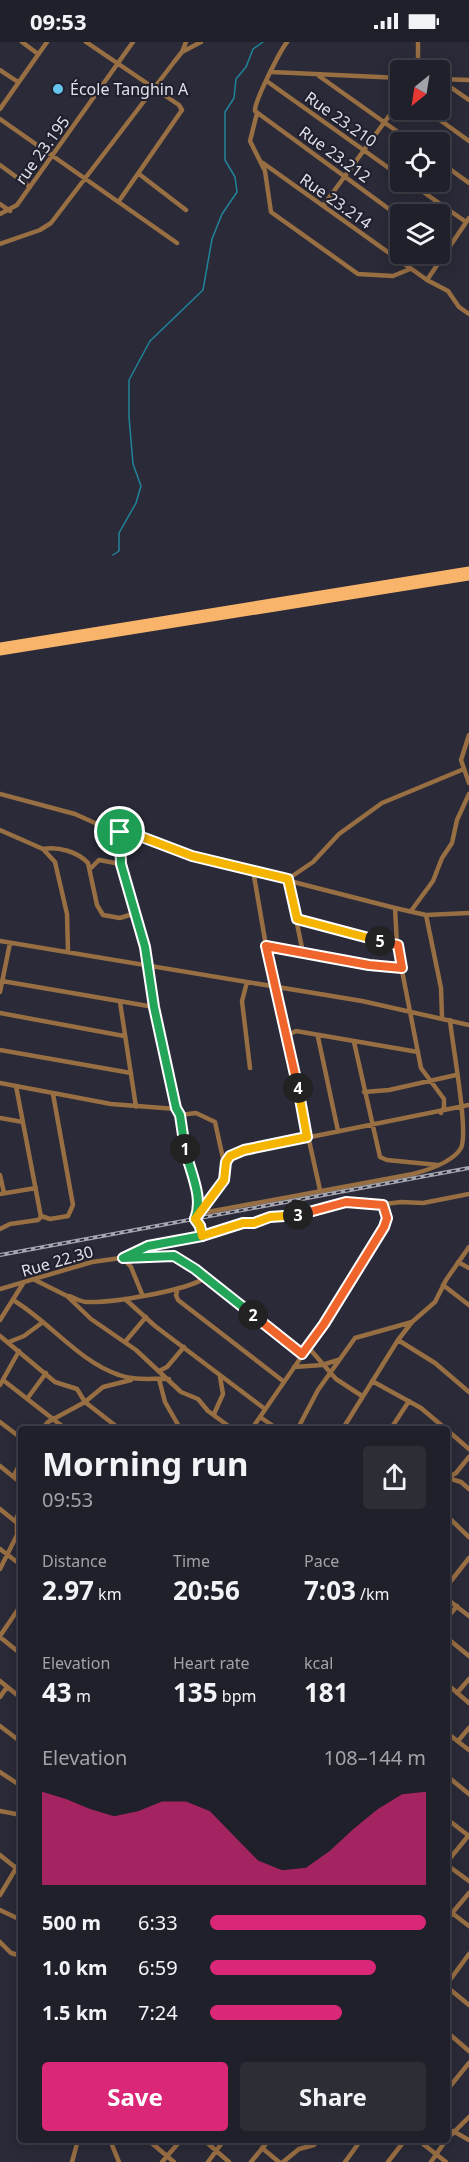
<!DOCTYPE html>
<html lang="en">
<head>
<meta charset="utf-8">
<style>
  body { margin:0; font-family:"Noto Sans",sans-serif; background:#2d2d36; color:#f1f3f6; height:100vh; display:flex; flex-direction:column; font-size:22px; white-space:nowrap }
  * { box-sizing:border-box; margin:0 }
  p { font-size:20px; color:#a2a3a8 }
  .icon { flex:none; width:33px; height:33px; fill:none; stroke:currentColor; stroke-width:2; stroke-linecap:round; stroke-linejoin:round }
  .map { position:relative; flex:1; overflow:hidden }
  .side { position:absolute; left:18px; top:1384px; width:432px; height:717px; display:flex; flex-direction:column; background:#20202a; border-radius:6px; box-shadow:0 3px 15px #0003,0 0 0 2px #3d3e47 }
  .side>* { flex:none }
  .needle { width:39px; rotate:210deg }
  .tools { position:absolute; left:390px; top:18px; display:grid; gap:12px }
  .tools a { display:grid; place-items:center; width:60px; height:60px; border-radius:6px; background:#20202a; box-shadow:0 3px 15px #0003,0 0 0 2px #3d3e47; font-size:30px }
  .pin { position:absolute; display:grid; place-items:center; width:51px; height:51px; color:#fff; margin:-26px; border:3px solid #fff; border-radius:50%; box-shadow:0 2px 6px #0007 }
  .km { position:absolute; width:30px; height:30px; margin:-15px; border-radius:50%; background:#222; color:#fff; font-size:16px; line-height:30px; text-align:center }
  .round { display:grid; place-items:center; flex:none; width:63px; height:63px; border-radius:6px; background:#2d2d36 }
  .headline { display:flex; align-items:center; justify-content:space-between; height:102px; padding:0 24px }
  h1 { font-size:33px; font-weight:700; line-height:45px }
  .stats { display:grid; grid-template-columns:repeat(3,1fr); gap:9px; height:102px; padding:6px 24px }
  .stats div { display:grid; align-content:center }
  .stats b { font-size:26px; font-weight:700 }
  .stats small { font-size:16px; font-weight:400 }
  .stats p { font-size:16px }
  .chart { height:168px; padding:12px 24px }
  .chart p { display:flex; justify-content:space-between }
  .chart svg { width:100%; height:108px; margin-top:6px; fill:#db2777; opacity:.7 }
  .primary-button { display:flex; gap:12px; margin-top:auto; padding:12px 24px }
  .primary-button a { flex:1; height:69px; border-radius:6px; background:#db2777; color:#fff; font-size:24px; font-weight:700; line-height:69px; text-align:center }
  .primary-button a+a { background:#2d2d36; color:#f1f3f6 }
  ul { padding:0 24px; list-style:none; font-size:20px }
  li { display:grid; grid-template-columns:96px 72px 1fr; align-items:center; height:45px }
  li i { height:15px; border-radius:8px; background:#db2777 }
  .status { display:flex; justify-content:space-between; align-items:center; height:42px; padding:0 30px; background:#20202a; direction:ltr }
  .status svg { height:16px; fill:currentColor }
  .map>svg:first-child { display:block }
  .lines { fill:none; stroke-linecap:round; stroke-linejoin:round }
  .stream { stroke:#21849b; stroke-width:1.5 }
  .minor { stroke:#986e43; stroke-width:4.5 }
  .primary { stroke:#f9b46c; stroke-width:7 }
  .rail-casing { stroke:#a5a5b0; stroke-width:4 }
  .rail { stroke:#20202e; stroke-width:1.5; stroke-dasharray:4.5; stroke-linecap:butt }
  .split-1-casing { stroke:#fff; stroke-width:12 }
  .split-2-casing { stroke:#fff; stroke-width:12 }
  .split-3-casing { stroke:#fff; stroke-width:12 }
  .split-4-casing { stroke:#fff; stroke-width:12 }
  .split-5-casing { stroke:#fff; stroke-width:12 }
  .split-6-casing { stroke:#fff; stroke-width:12 }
  .split-1 { stroke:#22a559; stroke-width:8 }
  .split-2 { stroke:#22a559; stroke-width:8 }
  .split-3 { stroke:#f0652b; stroke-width:8 }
  .split-4 { stroke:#f5b400; stroke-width:8 }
  .split-5 { stroke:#f0652b; stroke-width:8 }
  .split-6 { stroke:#f5b400; stroke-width:8 }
  .poi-dot { fill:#65c5ee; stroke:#20202e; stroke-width:2 }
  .labels { text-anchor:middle; stroke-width:4.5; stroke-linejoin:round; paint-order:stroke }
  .poi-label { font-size:16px; fill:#e0e0e9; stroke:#20202e; text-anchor:start }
  .street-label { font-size:16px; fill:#e0e0e9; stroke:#20202e }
</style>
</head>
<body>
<div class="status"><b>09:53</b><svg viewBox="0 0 49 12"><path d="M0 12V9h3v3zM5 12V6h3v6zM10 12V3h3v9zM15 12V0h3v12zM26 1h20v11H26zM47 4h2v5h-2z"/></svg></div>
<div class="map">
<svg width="469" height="2120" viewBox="0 0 469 2120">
  <rect width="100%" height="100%" fill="#2a2a38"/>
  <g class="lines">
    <path class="stream" d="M113,513L119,509V491L136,461L141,444L133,422L129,375V338L150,299L203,248L212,197L222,172L237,150L235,135L225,118V70L234,56L236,37L246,25L253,7L263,0"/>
    <path class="minor" d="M22,0L38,12
      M86,0L179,63L182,68L119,159
      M287,0C280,9 254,60 255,69L400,175
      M182,10L186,0
      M0,28L18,40
      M418,28V0
      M272,30L400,36
      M319,34L412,100
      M440,37L469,38
      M440,38L469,58
      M268,40L400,134
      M0,67L47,0
      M426,68L469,99
      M257,71L250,99L265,129L271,170L358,232L393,234L410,227
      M0,77L177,201
      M440,120L469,141
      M263,121L427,238L448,249L459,265L469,272
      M0,123L30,145
      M139,132L186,168
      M409,140L466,180
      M0,162L10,169
      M323,164L400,59
      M0,172L17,163L133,0
      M0,202L40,188L51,181L174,20L182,10L201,0
      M440,202L447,207
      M427,238L469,176
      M469,693L461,718L469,741
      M0,752L75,772L106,786L142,795L192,814L395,866L426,873L469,871
      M0,788L43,807L55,820L67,872L68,909
      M120,790L121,822L145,905L154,965L176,1067L180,1073C182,1091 185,1108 189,1126C193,1145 202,1158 195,1177L200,1184L202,1194
      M43,807C58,804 78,810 88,821L97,863L103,873L120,876L136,871
      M91,826L99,818L121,822
      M253,828L266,904L320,1148
      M395,866L397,903L421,1026L444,1057V1065L441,1071
      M411,869L433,839L442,816L452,801L457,778L469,752
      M426,873L441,946L442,975
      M297,877L397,903
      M0,899L362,959L469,983
      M266,904L369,923L402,926
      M303,911L288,837L313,820L339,792L382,761L464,727
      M2,939L154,965
      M247,940L242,959L250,1026
      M0,950L10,901
      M120,960L136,1065
      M0,971L124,994
      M318,995L338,1089
      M289,996L290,992L296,989L418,1010
      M354,1000L380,1115L387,1118L438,1123
      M0,1008L131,1031
      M0,1041L111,1062L176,1067
      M364,1050L389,1048L456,1033
      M180,1073L196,1071L215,1080L224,1121
      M0,1076L23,1080
      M0,1133L4,1151
      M0,1152L36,1146
      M197,1172L413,1132C428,1128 453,1120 461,1106C469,1090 452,1001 450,978
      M199,1173L224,1138L228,1117L236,1110L469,1063
      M41,1174L50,1177L68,1174L73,1163L53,1052
      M0,1187L10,1182L38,1178L41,1175L16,1044
      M123,1216L131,1225L142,1252
      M129,1216L167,1213L177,1215L302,1312
      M458,1220L469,1226
      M33,1237L67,1254L91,1277L136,1308L181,1350L198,1357L208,1369L234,1388
      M443,1243L469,1263
      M178,1246L176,1253L178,1258L283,1339
      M0,1247L92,1220L128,1215L149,1204L194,1197L243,1181H254L270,1175L304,1173L346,1160L377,1163L401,1160L423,1161L469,1152
      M69,1254C75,1256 81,1260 87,1260C112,1261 185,1249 205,1236
      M125,1257L155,1284L265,1367
      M13,1258C50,1280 78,1319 119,1333C135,1339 152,1336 169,1337
      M0,1278L24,1240
      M0,1294L55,1340L77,1347L85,1360L121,1388
      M398,1298L435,1321L469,1350
      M9,1300L24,1294L43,1280
      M125,1300L146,1275
      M308,1305L336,1337L362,1354
      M294,1325L322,1323L338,1318
      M159,1329L167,1325L184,1305
      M159,1337L165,1360L181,1388
      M3,1338L67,1388
      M372,1339L421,1366L447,1388
      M0,1343L19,1309
      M27,1357L46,1331
      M214,1372L223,1352L220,1335
      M260,1375L279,1388
      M0,1380L21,1396
      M41,1388L48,1380L85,1360L103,1345L131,1338
      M101,1388L112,1383
      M251,1388L324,1282L384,1185L387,1176L383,1163
      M297,1388L318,1348L355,1296L412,1280
      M342,1388L398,1298L412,1280L435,1260L446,1238L469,1205
      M390,1388L409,1359
      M447,1388L469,1407
      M0,1424L21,1441
      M14,1434L21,1419
      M447,1436L456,1431L469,1415
      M448,1436L461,1440L469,1447
      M0,1467L21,1484
      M447,1474L469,1495
      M0,1507L21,1523
      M0,1527L17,1493V1475L21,1466
      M447,1544L469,1516
      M447,1557L469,1574
      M447,1576L457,1564
      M0,1594L21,1563
      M0,1595L21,1612
      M447,1596L469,1614
      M0,1639L21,1656
      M447,1642L469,1661
      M457,1651L469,1637
      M0,1655L7,1645
      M0,1684L21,1700
      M447,1691L469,1708
      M458,1699L469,1686
      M0,1730L21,1744
      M447,1734L469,1752
      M0,1769L21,1773
      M447,1777L469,1794
      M0,1813L16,1826
      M447,1820L469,1793
      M447,1823L469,1839
      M0,1853L21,1818
      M0,1868L21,1878
      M452,1871L469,1884
      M447,1877L469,1851
      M0,1900L11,1911L21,1914
      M447,1942L469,1912
      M447,1945L469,1963
      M447,1990L469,2009
      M447,2048L469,2021
      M453,2089L469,2098
      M447,2097L469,2075
      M110,2098L119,2120
      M148,2098L174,2120
      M204,2098L229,2120
      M418,2098L446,2120
      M262,2106L279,2120
      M72,2120L78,2098
      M162,2120L181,2098
      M208,2120L224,2098
      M251,2120L269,2098
      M283,2120L299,2107L314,2103L319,2098
      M345,2120L361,2098
      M388,2120L405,2098
      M431,2120L446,2098"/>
    <path class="primary" d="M0,604L469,528
      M0,610L469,535"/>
    <g class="rail-casing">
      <path id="rail" d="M0,1213L469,1126"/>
    </g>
    <use href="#rail" class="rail"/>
  </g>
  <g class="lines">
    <g class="split-1-casing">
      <path id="split-1" d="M120,790L121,822L145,905L154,965L176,1066L180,1073L185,1107"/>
    </g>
    <g class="split-2-casing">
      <path id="split-2" d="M185,1107C190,1130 204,1155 195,1177L200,1184L202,1194L148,1204L123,1216L174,1214L195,1227L253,1273"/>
    </g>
    <g class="split-3-casing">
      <path id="split-3" d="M253,1273L302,1312L324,1282L384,1185L387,1176L383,1163L346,1160L298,1173"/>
    </g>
    <g class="split-4-casing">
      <path id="split-4" d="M298,1046L307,1095L244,1108L230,1114L226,1120L224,1138L195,1177L200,1184L202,1194L243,1181H254L270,1175L298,1173"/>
    </g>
    <g class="split-5-casing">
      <path id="split-5" d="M298,1046L266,904L369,923L402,926L398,903L380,899"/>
    </g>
    <g class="split-6-casing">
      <path id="split-6" d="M120,790L142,795L192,814L288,837L297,877L380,899"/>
    </g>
    <use href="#split-1" class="split-1"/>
    <use href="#split-2" class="split-2"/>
    <use href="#split-3" class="split-3"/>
    <use href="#split-4" class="split-4"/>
    <use href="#split-5" class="split-5"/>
    <use href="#split-6" class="split-6"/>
  </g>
  <circle class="poi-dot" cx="58" cy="47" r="6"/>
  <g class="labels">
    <g class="poi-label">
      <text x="70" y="53">École Tanghin A</text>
    </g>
    <g class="street-label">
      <text transform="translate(341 77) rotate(35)" y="6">Rue 23.210</text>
      <text transform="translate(42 108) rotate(-54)" y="6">rue 23.195</text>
      <text transform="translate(335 112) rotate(36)" y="6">Rue 23.212</text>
      <text transform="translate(336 159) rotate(35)" y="6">Rue 23.214</text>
      <text transform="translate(57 1219) rotate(-16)" y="6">Rue 22.30</text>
    </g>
  </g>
</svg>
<div class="tools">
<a><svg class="needle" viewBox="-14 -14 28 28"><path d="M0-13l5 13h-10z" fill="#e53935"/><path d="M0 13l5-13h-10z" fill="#a2a3a8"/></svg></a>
<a><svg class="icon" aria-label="locate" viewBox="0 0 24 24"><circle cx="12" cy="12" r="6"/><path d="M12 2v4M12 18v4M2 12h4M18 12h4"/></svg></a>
<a><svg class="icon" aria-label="layers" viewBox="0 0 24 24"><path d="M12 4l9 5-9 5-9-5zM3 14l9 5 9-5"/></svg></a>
</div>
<div class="pin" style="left:120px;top:790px;background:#1e9e55"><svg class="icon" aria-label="arrive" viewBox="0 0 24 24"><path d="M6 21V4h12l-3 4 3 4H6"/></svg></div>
<b class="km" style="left:185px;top:1107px">1</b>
<b class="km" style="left:253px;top:1273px">2</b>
<b class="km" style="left:298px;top:1173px">3</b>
<b class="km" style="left:298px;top:1046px">4</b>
<b class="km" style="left:380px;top:899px">5</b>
<section class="side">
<div class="headline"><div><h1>Morning run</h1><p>09:53</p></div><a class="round"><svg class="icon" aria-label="share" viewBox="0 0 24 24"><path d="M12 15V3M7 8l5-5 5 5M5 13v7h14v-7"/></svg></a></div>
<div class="stats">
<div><p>Distance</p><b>2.97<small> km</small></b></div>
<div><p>Time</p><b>20:56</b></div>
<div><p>Pace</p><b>7:03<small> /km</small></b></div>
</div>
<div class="stats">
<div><p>Elevation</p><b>43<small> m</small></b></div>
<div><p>Heart rate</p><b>135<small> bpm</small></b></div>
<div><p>kcal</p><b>181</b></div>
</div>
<div class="chart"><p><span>Elevation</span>108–144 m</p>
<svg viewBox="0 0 160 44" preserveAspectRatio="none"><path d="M0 44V6L10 9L20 13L30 16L40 14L50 10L60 10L70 14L80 24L90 34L100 38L110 37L120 30L130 21L140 13L150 7L160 6V44z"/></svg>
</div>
<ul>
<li><b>500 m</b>6:33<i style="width:100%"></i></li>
<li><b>1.0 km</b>6:59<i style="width:77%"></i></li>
<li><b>1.5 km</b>7:24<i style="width:61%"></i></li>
</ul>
<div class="primary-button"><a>Save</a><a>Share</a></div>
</section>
</div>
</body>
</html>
